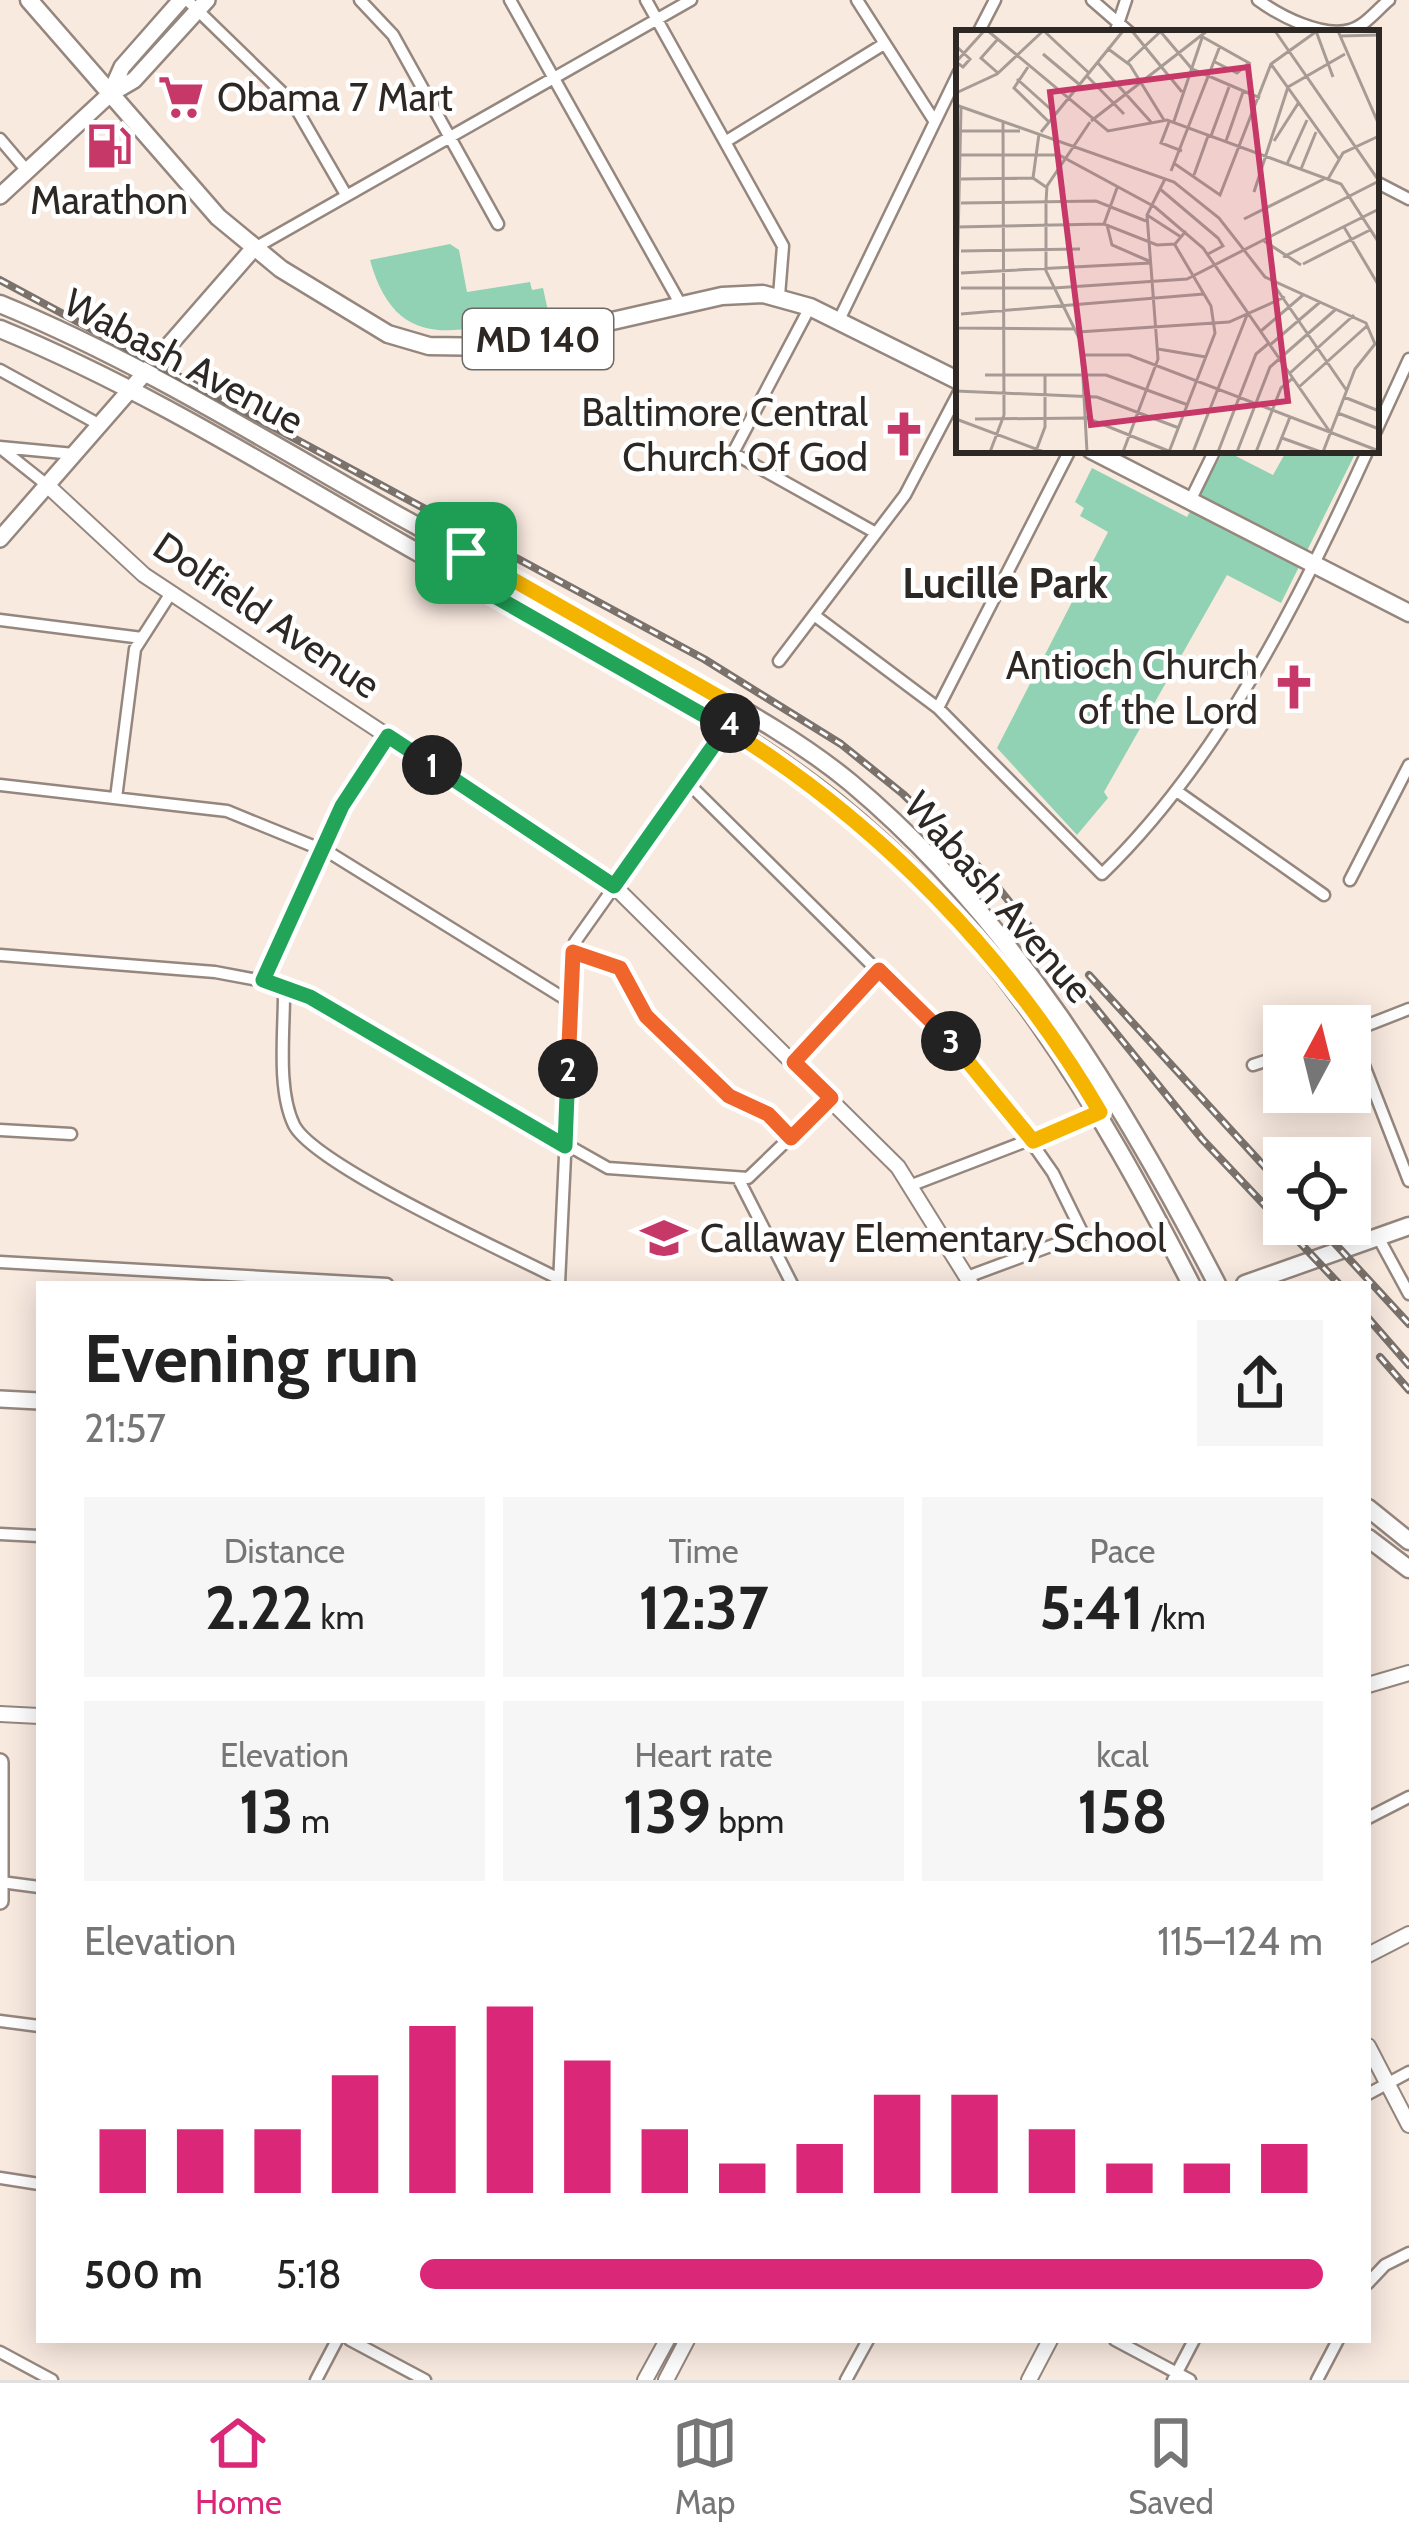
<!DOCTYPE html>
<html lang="en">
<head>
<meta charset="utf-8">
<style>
  body { margin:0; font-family:Cabin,sans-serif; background:#f6f6f6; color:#222; height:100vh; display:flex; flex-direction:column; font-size:45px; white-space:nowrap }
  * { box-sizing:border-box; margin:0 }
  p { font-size:39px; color:#767676 }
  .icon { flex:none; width:66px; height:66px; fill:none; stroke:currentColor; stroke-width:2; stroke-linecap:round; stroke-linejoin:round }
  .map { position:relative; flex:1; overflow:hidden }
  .side { position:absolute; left:36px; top:1281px; width:1335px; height:1062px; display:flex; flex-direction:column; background:#fff; border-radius:0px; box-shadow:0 6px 30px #0003 }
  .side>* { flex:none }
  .needle { width:78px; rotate:7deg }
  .fabs { position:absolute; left:1263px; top:1005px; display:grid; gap:24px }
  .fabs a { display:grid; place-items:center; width:108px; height:108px; border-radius:0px; background:#fff; box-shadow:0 6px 30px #0003; font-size:60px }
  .pin { position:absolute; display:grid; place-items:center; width:102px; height:102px; color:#fff; margin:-51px; border-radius:24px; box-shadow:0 6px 18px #0006 }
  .km { position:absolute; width:60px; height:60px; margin:-30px; border-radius:50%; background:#222; color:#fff; font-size:33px; line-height:60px; text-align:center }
  .round { display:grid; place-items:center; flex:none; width:126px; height:126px; border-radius:0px; background:#f6f6f6 }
  .summary { display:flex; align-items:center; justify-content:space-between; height:204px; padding:0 48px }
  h1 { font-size:66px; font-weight:700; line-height:90px }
  .figures { display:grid; grid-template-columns:repeat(3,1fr); gap:18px; height:204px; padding:12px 48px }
  .figures div { display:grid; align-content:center; border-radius:0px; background:#f6f6f6; text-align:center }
  .figures b { font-size:60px; font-weight:700 }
  .figures small { font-size:33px; font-weight:400 }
  .figures p { font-size:33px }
  .chart { height:336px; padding:24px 48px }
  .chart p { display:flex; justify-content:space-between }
  .chart svg { width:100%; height:216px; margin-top:12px; stroke:#db2777; stroke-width:6 }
  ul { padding:0 48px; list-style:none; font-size:39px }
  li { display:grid; grid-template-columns:192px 144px 1fr; align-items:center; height:90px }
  li i { height:30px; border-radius:15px; background:#db2777 }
  .menu { display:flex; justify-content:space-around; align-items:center; height:168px; border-top:3px solid #e0e0e0; background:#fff; font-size:33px; color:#767676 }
  .menu a { display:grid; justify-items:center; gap:6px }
  .menu .on { color:#db2777 }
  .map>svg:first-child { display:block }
  .green { fill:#90d2b3 }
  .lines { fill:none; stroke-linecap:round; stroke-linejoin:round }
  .minor-casing { stroke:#95877e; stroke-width:15 }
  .tertiary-casing { stroke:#95877e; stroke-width:18 }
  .secondary-casing { stroke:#95877e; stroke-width:20 }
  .primary-casing { stroke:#95877e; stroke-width:21 }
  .minor { stroke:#fff; stroke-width:10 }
  .tertiary { stroke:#fff; stroke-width:14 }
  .secondary { stroke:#fff; stroke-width:15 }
  .primary { stroke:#fff; stroke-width:16 }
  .rail-casing { stroke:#7b726c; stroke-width:8 }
  .rail { stroke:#fff; stroke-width:3; stroke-dasharray:9; stroke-linecap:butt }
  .split-1-casing { stroke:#fff; stroke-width:24 }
  .split-2-casing { stroke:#fff; stroke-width:24 }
  .split-3-casing { stroke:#fff; stroke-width:24 }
  .split-4-casing { stroke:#fff; stroke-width:24 }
  .split-5-casing { stroke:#fff; stroke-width:24 }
  .split-1 { stroke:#22a559; stroke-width:15 }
  .split-2 { stroke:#22a559; stroke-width:15 }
  .split-3 { stroke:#f0652b; stroke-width:15 }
  .split-4 { stroke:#f5b400; stroke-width:15 }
  .split-5 { stroke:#f5b400; stroke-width:15 }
  .labels { text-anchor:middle; stroke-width:9; stroke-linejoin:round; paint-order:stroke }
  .shield { fill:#fff; stroke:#6c6866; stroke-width:3 }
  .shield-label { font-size:36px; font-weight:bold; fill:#2d2824 }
  .poi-label { font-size:39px; fill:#2d2824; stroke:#fff; text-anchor:start }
  .street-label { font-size:39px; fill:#2d2824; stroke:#fff }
  .neighbourhood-label { font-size:42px; font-weight:bold; fill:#2d2824; stroke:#fff }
  .inset-road { fill:none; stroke:#a79c95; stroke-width:3 }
  .view { fill:#c53867; fill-opacity:0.15; stroke:#c53867; stroke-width:6 }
  .inset-edge { fill:none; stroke:#2d2824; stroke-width:6 }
</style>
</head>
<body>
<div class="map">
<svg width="1409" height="2380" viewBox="0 0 1409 2380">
  <rect width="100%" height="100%" fill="#f9eae0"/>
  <path class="green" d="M450,244L459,250L467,292L530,282L532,290L543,288L548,311C469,328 398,362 370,260Z
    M1224,450L1273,475L1287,450H1357L1281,603L1227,575L1104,792L1108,798L1077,835L997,748L1108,532L1080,516L1084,508L1075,502L1092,468L1187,517Z"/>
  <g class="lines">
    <g class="minor-casing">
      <path id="minor" d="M187,0L293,103L345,193
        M360,0L393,35L498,224
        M510,0L681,305
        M646,0L783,246L779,296
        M857,0L935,122
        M1092,0L1130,33
        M1258,0C1280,16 1322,38 1350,30C1365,26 1377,10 1389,0
        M978,33L995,0
        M1115,33L1126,0
        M0,139L28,172
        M725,142L884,44
        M1376,182L1409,199
        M253,249L691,0
        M810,307L733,453L876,533
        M839,320L959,72
        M0,370L100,425
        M1376,431L1409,359
        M0,447L74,454
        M3,450L47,485
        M1190,501L1215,450
        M814,615L938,708L1102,874C1219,761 1301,597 1368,450
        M0,620L142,638
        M779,661L905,495L959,392
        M938,708L1070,450
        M688,783L987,1079L1053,1173L1083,1234L967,1277
        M0,785L227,811L330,853L570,1002
        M1178,792L1324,895
        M116,798L135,649L171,593
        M1350,880L1409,765
        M573,952L619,968L646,1016L729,1096L768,1114L791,1138
        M0,955L215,972L284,985L608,1168L748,1178L831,1098
        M263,979L342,806L388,736
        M284,985C285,1026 276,1088 294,1125C315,1166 509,1253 559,1279
        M1350,1032L1409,1009
        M1351,1032L1409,1181
        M793,1062L879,970
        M1253,1065L1284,1055
        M0,1130L71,1134
        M739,1180L792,1284
        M912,1185L1097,1114
        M1378,1237L1409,1294
        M0,1262L387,1284
        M559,1284L575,942L740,709
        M0,1534L39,1536
        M1368,1818L1409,1797
        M1,1882L39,1887
        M0,2021L39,2026
        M1368,2094L1409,2072
        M0,2178L39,2184
        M1368,2283L1385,2265L1409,2253
        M350,2340L425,2380
        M1115,2340L1190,2380
        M0,2352L52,2380
        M316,2380L337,2340
        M846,2380L868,2340
        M1173,2380L1194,2340
        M1317,2380L1338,2340"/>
    </g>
    <g class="tertiary-casing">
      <path id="tertiary" d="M47,485L144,575L614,886L898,1167L971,1284
        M1368,1685L1409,1673
        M0,1714L39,1716
        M1368,1955L1409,1934
        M1368,2046L1409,2125
        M645,2380L667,2340
        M666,2380L687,2340
        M1029,2380L1050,2340"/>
    </g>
    <g class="secondary-casing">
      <path id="secondary" d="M110,94L122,67L181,0
        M0,196L110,94L134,80L207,0
        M0,539L253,249
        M0,1399L39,1401
        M0,1762V1901"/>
    </g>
    <g class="primary-casing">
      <path id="primary" d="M29,0L218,217L281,269L388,334L429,346L498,347L722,296L763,294L810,307L959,381
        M0,304C139,361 269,443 399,516C487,564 573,614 660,663C725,700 793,735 851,783C1012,918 1122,1100 1217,1284
        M0,329C146,389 280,474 417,552C551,628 719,708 838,804C999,935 1098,1103 1191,1284
        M1091,450L1409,613
        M1245,1284L1409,1226
        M1368,1508L1409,1541
        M1368,1538L1409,1569"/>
    </g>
    <use href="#minor" class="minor"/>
    <use href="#tertiary" class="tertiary"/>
    <use href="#secondary" class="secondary"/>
    <use href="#primary" class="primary"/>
    <g class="rail-casing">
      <path id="rail" d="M0,280L704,659L841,744L903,794L991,879L1202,1139L1339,1284
        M1089,975L1284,1188
        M1317,1224L1409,1324
        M1368,1318L1409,1365
        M1380,1357L1409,1390"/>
    </g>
    <use href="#rail" class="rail"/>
  </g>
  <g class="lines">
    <g class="split-1-casing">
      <path id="split-1" d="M432,765L614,886L726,728L454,573L466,553"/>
    </g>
    <g class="split-2-casing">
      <path id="split-2" d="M432,765L388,736L342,806L263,980L310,997L565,1146L568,1069"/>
    </g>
    <g class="split-3-casing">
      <path id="split-3" d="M568,1069L573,952L620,968L646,1016L729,1096L768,1114L791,1138L831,1098L794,1062L879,970L951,1041"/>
    </g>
    <g class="split-4-casing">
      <path id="split-4" d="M730,723L726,728C879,822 1010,958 1100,1112L1033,1141L951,1041"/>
    </g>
    <g class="split-5-casing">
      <path id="split-5" d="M466,553L740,709L730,723"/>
    </g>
    <use href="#split-1" class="split-1"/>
    <use href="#split-2" class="split-2"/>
    <use href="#split-3" class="split-3"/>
    <use href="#split-4" class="split-4"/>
    <use href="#split-5" class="split-5"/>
  </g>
  <defs>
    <g id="supermarket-bare" transform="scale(3.6)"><path d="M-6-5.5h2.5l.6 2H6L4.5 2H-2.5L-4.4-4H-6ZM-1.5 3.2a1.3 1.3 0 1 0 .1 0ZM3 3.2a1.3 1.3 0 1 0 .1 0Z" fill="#c53867" stroke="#fff" stroke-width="2.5" paint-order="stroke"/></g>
    <g id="fuel-bare" transform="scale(3.6)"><path d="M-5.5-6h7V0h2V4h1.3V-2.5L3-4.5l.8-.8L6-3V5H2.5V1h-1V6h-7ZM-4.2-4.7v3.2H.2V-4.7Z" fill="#c53867" stroke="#fff" stroke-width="2.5" paint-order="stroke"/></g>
    <g id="church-bare" transform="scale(3.6)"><path d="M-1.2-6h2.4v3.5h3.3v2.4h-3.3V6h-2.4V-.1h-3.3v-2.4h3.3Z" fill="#c53867" stroke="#fff" stroke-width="2.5" paint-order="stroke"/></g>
    <g id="school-bare" transform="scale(3.6)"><path d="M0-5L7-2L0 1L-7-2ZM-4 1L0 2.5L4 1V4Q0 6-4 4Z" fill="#c53867" stroke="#fff" stroke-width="2.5" paint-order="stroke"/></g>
  </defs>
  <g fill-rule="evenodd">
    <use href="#supermarket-bare" x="181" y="97"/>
    <use href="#fuel-bare" x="109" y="146"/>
    <use href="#church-bare" x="904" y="434"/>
    <use href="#church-bare" x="1294" y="687"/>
    <use href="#school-bare" x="664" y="1238"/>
  </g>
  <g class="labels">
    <rect class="shield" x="463" y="309" width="150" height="60" rx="9"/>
    <g class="shield-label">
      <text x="538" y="352">MD 140</text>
    </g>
    <g class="poi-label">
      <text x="217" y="111">Obama 7 Mart</text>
      <text x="109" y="214" text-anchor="middle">Marathon</text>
      <text x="868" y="426" text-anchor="end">Baltimore Central<tspan x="868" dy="45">Church Of God</tspan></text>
      <text x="1258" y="679" text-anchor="end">Antioch Church<tspan x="1258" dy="45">of the Lord</tspan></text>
      <text x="700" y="1252">Callaway Elementary School</text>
    </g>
    <g class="street-label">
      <text transform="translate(184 361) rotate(28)" y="14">Wabash Avenue</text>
      <text transform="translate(267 615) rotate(34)" y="14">Dolfield Avenue</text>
      <text transform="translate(999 897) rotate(49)" y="14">Wabash Avenue</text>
    </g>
    <g class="neighbourhood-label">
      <text x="1005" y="598">Lucille Park</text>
    </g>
  </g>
  <g transform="translate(956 30)">
    <rect width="423" height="423" fill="#f9eae0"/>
    <path class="inset-road" d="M32,1L152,101L211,90L385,154L423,213M88,1L134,44M176,1L226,62M204,1L236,39L304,68M360,1L377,47M382,1L423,95M245,6L293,33L281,43L257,31M384,6L423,5M41,10L25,28L42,43M0,16L14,29L7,37L0,32M151,18L174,35L208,90M87,24L124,55M0,32L28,1M141,32L195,92M171,33L204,2M315,34L383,129M72,37L58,58L93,92M130,45L168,84M61,49L100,84M0,63L41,44L87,1M0,75L218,152L263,188L309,247L410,293L419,314L399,339L367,422M135,91L251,1M218,91L246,8M213,92L205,113L226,121M1,101H64M85,102L167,1M255,106L273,57M270,111L287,62M318,111L343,72M0,125H103L199,177L247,218L374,402M219,134L264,165L315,34L361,1M331,134L351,90M345,139L360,102M215,141L264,16M238,145L252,106M77,148L83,104M5,149L77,148L90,157M372,149L387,123L423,106M204,159L262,208L267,216L252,224M298,162L332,57L389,24M5,173L140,171L190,191M191,185L225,207M288,189L368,149M148,194L161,158M151,195L156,215L193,231M0,197L148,194L201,215L219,214L230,201M388,197L423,256M308,211L345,235M5,221L124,219M327,227L423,179M347,234L414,200M5,243L195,233M5,258H97M98,258L231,249L423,151L319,1M320,258L391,361M5,284L248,264M0,297L5,78M0,298L119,299M305,301L347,265M122,302L273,292L329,267M314,315L363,273M202,319L250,327M127,325H173L423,421M334,343L398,285M29,345H150L232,375M343,357L412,295M0,361L141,367L223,398M388,367L423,381M382,383L423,399M0,389L88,422M19,389L131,388L215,422M326,408L365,422M80,421L89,397V344M34,422L48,385L47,92M131,422L125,312L90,241V172L91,156L134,92M167,422L202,329L191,185L209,149M213,422L259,303L255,276L219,215M237,422L291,285M262,422L300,324L313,313M281,422L314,337L379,280M300,422L325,358L337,348M320,422L334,387"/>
    <path class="view" d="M292,37L332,371L135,395L94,62Z"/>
    <rect width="423" height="423" class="inset-edge"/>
  </g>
</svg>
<div class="fabs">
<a><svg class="needle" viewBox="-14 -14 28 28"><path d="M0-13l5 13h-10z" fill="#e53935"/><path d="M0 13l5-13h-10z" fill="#767676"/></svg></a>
<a><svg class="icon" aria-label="locate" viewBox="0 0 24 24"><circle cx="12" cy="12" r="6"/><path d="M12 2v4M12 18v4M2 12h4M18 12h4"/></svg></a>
</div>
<div class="pin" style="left:466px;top:553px;background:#1e9e55"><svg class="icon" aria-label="arrive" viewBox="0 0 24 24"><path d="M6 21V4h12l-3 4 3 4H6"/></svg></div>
<b class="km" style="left:432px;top:765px">1</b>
<b class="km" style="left:568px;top:1069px">2</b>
<b class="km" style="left:951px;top:1041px">3</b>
<b class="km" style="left:730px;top:723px">4</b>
<section class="side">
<div class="summary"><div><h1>Evening run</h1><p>21:57</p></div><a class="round"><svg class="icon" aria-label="share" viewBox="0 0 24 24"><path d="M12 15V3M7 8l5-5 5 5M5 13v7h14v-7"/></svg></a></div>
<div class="figures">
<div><p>Distance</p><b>2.22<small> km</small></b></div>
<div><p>Time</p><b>12:37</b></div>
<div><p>Pace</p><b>5:41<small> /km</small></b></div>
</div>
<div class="figures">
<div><p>Elevation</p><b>13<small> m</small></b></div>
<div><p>Heart rate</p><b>139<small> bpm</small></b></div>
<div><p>kcal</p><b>158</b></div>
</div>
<div class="chart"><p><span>Elevation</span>115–124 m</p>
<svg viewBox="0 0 160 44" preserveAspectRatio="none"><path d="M5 44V31M15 44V31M25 44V31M35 44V20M45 44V10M55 44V6M65 44V17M75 44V31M85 44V38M95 44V34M105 44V24M115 44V24M125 44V31M135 44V38M145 44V38M155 44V34"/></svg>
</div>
<ul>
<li><b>500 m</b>5:18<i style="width:100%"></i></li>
</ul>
</section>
</div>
<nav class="menu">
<a class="on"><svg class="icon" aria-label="home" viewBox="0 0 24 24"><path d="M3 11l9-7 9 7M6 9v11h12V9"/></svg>Home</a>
<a><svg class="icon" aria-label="map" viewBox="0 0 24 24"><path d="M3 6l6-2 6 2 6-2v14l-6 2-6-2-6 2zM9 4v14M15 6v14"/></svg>Map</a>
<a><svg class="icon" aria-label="saved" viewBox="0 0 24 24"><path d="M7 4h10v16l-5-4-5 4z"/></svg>Saved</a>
</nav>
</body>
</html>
